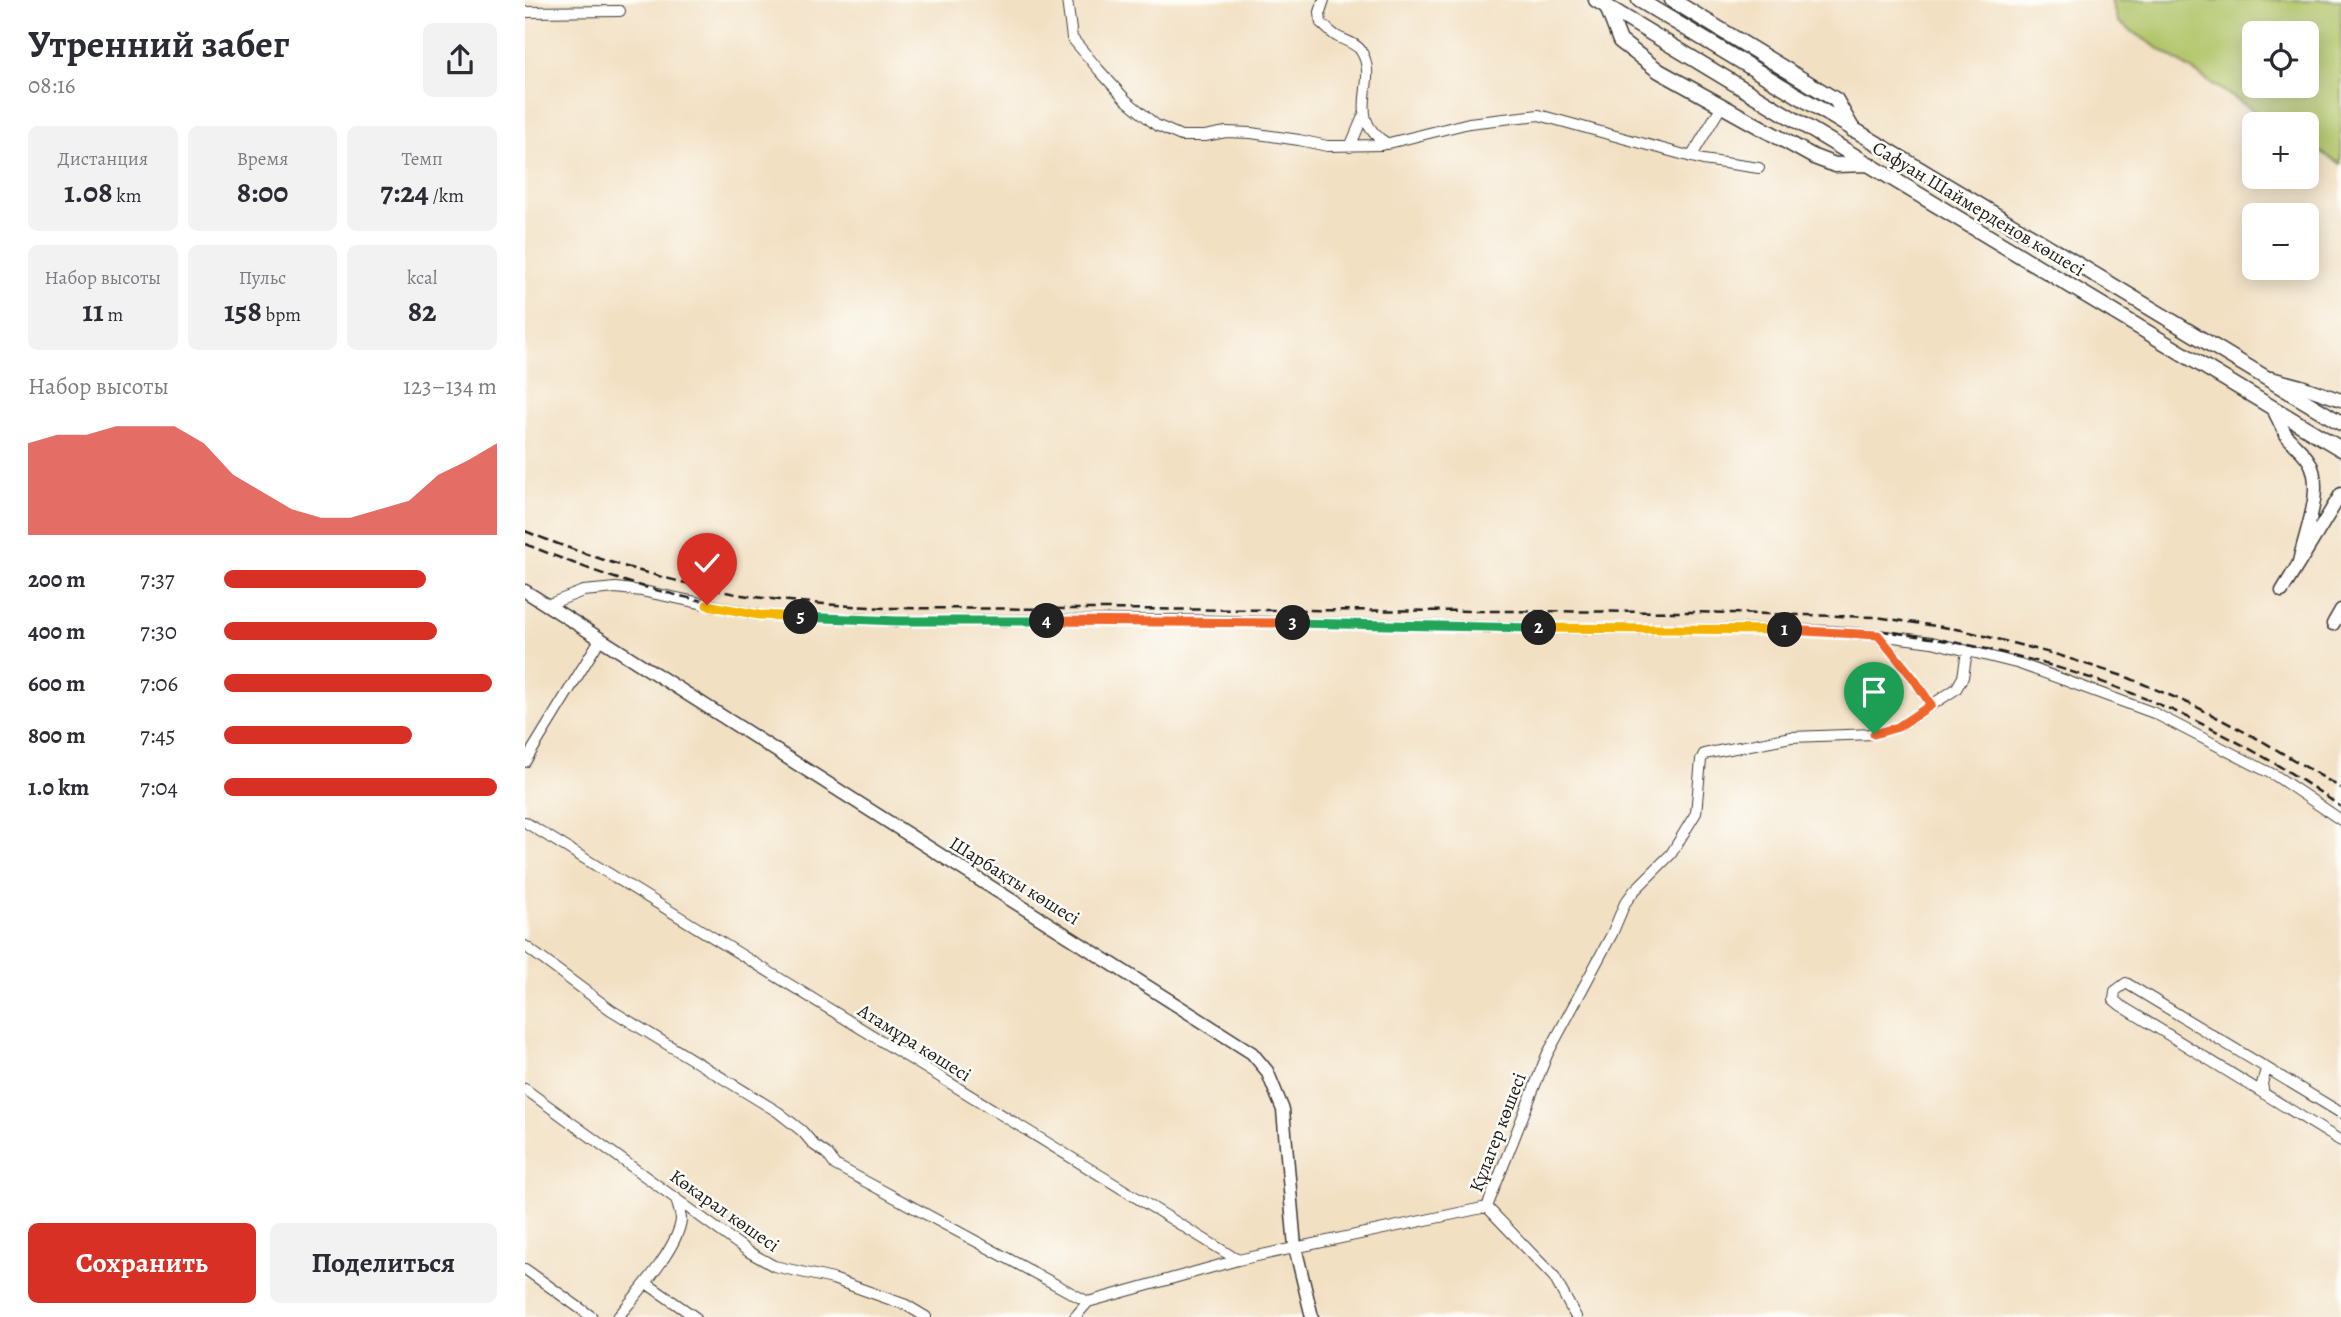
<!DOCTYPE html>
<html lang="ru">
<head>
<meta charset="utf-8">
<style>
  body { margin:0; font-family:Alegreya,serif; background:#f2f2f3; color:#2b2b33; height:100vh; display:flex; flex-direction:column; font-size:26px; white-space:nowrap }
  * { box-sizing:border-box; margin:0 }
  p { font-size:23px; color:#7c7c81 }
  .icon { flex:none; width:38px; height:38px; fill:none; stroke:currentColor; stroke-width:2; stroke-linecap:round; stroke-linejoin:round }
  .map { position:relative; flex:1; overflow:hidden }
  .side { display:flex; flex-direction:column; background:#fff; width:525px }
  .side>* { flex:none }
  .tools { position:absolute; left:1717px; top:21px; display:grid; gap:14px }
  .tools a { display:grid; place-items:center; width:77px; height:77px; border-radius:10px; background:#fff; box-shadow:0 4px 18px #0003; font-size:35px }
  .pin { position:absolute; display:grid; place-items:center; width:60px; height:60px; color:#fff; margin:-72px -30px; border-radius:50% 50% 50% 0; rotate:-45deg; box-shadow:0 0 7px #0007 }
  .pin .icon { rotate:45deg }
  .km { position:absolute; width:35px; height:35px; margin:-18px; border-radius:50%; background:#222; color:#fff; font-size:19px; line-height:35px; text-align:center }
  .round { display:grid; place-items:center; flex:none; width:74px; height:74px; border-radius:10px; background:#f2f2f3 }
  .headline { display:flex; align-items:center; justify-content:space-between; height:119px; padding:0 28px }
  h1 { font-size:38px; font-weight:700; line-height:52px }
  .stats { display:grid; grid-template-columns:repeat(3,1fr); gap:10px; height:119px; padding:7px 28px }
  .stats div { display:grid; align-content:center; border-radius:10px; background:#f2f2f3; text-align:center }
  .stats b { font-size:30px; font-weight:700 }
  .stats small { font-size:19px; font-weight:400 }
  .stats p { font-size:19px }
  .chart { height:196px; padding:14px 28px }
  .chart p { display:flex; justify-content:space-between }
  .chart svg { width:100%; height:126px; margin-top:7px; fill:#d93025; opacity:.7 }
  .button { display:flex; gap:14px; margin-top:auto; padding:14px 28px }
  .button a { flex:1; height:80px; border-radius:10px; background:#d93025; color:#fff; font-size:28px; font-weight:700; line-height:80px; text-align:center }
  .button a+a { background:#f2f2f3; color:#2b2b33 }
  ul { padding:0 28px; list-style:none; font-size:23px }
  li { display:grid; grid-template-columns:112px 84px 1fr; align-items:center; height:52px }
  li i { height:18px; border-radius:9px; background:#d93025 }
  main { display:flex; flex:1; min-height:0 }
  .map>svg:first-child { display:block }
  .green { fill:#b0c468; stroke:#667042; stroke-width:2; fill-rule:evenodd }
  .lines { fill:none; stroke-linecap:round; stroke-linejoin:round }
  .minor-casing { stroke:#3c3935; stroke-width:12 }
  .tertiary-casing { stroke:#3c3935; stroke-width:15 }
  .secondary-casing { stroke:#3c3935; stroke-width:17 }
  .minor { stroke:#fff; stroke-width:10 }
  .tertiary { stroke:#fff; stroke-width:12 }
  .secondary { stroke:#fff; stroke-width:14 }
  .rail { stroke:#1c1c1c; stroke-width:2.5; stroke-dasharray:10 5; stroke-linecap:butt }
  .split-1-casing { stroke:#fff; stroke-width:14 }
  .split-2-casing { stroke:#fff; stroke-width:14 }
  .split-3-casing { stroke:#fff; stroke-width:14 }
  .split-4-casing { stroke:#fff; stroke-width:14 }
  .split-5-casing { stroke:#fff; stroke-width:14 }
  .split-6-casing { stroke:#fff; stroke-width:14 }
  .split-1 { stroke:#f0652b; stroke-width:9 }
  .split-2 { stroke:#f5b400; stroke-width:9 }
  .split-3 { stroke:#22a559; stroke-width:9 }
  .split-4 { stroke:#f0652b; stroke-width:9 }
  .split-5 { stroke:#22a559; stroke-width:9 }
  .split-6 { stroke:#f5b400; stroke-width:9 }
  .labels { text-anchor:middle; stroke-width:5; stroke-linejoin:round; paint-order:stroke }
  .street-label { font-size:19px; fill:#1c1c1c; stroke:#fdfcf7 }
</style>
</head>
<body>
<main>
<section class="side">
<div class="headline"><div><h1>Утренний забег</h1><p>08:16</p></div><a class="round"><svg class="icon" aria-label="share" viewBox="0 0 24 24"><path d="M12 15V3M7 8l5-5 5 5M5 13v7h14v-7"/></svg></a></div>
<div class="stats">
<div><p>Дистанция</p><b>1.08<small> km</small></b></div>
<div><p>Время</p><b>8:00</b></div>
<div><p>Темп</p><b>7:24<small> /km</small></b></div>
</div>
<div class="stats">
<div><p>Набор высоты</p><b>11<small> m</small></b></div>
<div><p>Пульс</p><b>158<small> bpm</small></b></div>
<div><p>kcal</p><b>82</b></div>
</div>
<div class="chart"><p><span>Набор высоты</span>123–134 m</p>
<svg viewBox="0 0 160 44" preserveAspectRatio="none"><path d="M0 44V12L10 9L20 9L30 6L40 6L50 6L60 12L70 23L80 29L90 35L100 38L110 38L120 35L130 32L140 23L150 18L160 12V44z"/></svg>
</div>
<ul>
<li><b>200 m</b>7:37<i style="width:74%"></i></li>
<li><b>400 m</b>7:30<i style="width:78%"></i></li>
<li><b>600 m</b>7:06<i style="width:98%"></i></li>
<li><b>800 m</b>7:45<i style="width:69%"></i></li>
<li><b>1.0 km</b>7:04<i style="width:100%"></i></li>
</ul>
<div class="button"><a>Сохранить</a><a>Поделиться</a></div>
</section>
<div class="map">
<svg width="1816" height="1317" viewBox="0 0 1816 1317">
  <rect width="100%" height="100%" fill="#fdfcf7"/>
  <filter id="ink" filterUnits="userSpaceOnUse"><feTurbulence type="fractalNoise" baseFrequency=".0143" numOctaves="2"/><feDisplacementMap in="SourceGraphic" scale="14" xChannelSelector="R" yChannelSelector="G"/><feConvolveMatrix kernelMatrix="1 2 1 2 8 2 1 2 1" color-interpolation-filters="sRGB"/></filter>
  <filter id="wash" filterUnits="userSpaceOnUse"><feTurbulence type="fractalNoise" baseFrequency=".00686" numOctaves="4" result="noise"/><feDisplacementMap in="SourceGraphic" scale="28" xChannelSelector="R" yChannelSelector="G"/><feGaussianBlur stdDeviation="1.57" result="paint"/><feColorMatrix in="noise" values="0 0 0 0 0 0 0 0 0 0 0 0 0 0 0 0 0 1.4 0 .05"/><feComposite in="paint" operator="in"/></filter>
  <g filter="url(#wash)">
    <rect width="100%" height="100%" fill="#f2e0c3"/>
    <path class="green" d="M1586,0H1816V164L1782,144V124H1749L1593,22ZM1729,33H1782V86H1729Z"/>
  </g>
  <g filter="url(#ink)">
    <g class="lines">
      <g class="minor-casing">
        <path id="minor" d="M542,0L547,38L574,70L601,100L631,125L656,136H680L701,132L726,133L774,140L802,146L856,145L944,123L1014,115L1178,160L1234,168
          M799,0L795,12L796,23C802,28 807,34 813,37C821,41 832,44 836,51C856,82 817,117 863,144
          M0,12L95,11
          M825,147L839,114
          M1166,157L1196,107
          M22,605L58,591L91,588L117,591L234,615L372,621L651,620L1063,629H1225L1304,631L1353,635L1407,642L1495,664L1629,713L1751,776L1816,820
          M1353,635L1389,679L1406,705
          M0,762L74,641
          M0,822L713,1260L962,1207L1022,1055L1087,934L1100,903L1109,891L1146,854L1171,813L1176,760L1179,754L1266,737L1349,734L1373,727L1431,689L1438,677L1442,651
          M0,946L86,1010L253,1112L277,1131L289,1145L302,1154L310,1165L563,1302L713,1260
          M0,1089L224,1252L249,1266L308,1279L381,1305L401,1317
          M1739,1094L1737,1084L1741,1069
          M1816,1113L1601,983L1590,991L1589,1000L1595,1005L1816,1141
          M962,1207L1029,1277L1051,1317
          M0,1269L67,1317
          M121,1283L170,1317
          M93,1317C111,1295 153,1248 156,1220C156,1213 152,1205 151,1198
          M550,1317L563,1302"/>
      </g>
      <g class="tertiary-casing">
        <path id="tertiary" d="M1746,378L1776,386L1816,400
          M1747,407C1752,416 1756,427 1762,436C1769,445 1778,451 1784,461C1800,488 1780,532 1774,562
          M0,591L727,1053L742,1071L758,1110L770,1247L787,1317
          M1757,591L1816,494
          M1808,624L1816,610"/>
      </g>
      <g class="secondary-casing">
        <path id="secondary" d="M1071,0L1816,449
          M1114,0L1816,423
          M1147,0L1311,100L1328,130
          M1082,7L1095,41L1134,71L1289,157L1310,165L1344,164"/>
      </g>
      <use href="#minor" class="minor"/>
      <use href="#tertiary" class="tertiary"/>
      <use href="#secondary" class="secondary"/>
      <path class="rail" d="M0,531C68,559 139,580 211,594C260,602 310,605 360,608L1169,612L1351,617L1437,630L1533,655L1604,678L1670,706L1737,741L1816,788
        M0,544C40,560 82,577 123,588C266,627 415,621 561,620C714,620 867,623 1020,624C1086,625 1152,625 1217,626C1261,626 1305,626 1348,630C1518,649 1677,707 1816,807"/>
    </g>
  </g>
  <g class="lines" filter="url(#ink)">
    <g class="split-1-casing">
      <path id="split-1" d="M1260,630L1353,635L1389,679L1406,705L1373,727L1349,734"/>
    </g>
    <g class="split-2-casing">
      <path id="split-2" d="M1014,628L1260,630"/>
    </g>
    <g class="split-3-casing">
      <path id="split-3" d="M768,623L1014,628"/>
    </g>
    <g class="split-4-casing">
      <path id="split-4" d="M522,621L768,623"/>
    </g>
    <g class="split-5-casing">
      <path id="split-5" d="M276,617L372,621H522"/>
    </g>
    <g class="split-6-casing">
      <path id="split-6" d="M182,605L234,615L276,617"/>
    </g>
    <use href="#split-1" class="split-1"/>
    <use href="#split-2" class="split-2"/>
    <use href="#split-3" class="split-3"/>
    <use href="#split-4" class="split-4"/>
    <use href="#split-5" class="split-5"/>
    <use href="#split-6" class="split-6"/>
  </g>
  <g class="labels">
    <g class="street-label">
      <text transform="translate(1454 208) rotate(31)" y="7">Сафуан Шаймерденов көшесі</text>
      <text transform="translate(490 880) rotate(32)" y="7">Шарбақты көшесі</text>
      <text transform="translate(390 1042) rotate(32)" y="7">Атамұра көшесі</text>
      <text transform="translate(972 1132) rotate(-69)" y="7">Құлагер көшесі</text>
      <text transform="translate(200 1210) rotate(35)" y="7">Көкарал көшесі</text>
    </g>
  </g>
</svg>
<div class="tools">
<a><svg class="icon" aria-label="locate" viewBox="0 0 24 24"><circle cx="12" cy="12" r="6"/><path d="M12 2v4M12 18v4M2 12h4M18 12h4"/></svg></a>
<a>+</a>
<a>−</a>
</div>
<div class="pin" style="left:1349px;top:734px;background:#1e9e55"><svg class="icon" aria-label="arrive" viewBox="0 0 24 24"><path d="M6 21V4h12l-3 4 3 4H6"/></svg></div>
<div class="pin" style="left:182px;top:605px;background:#d93025"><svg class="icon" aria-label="check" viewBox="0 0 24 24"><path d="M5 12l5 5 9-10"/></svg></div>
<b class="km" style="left:1260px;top:630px">1</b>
<b class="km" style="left:1014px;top:628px">2</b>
<b class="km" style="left:768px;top:623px">3</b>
<b class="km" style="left:522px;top:621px">4</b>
<b class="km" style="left:276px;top:617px">5</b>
</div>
</main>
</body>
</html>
